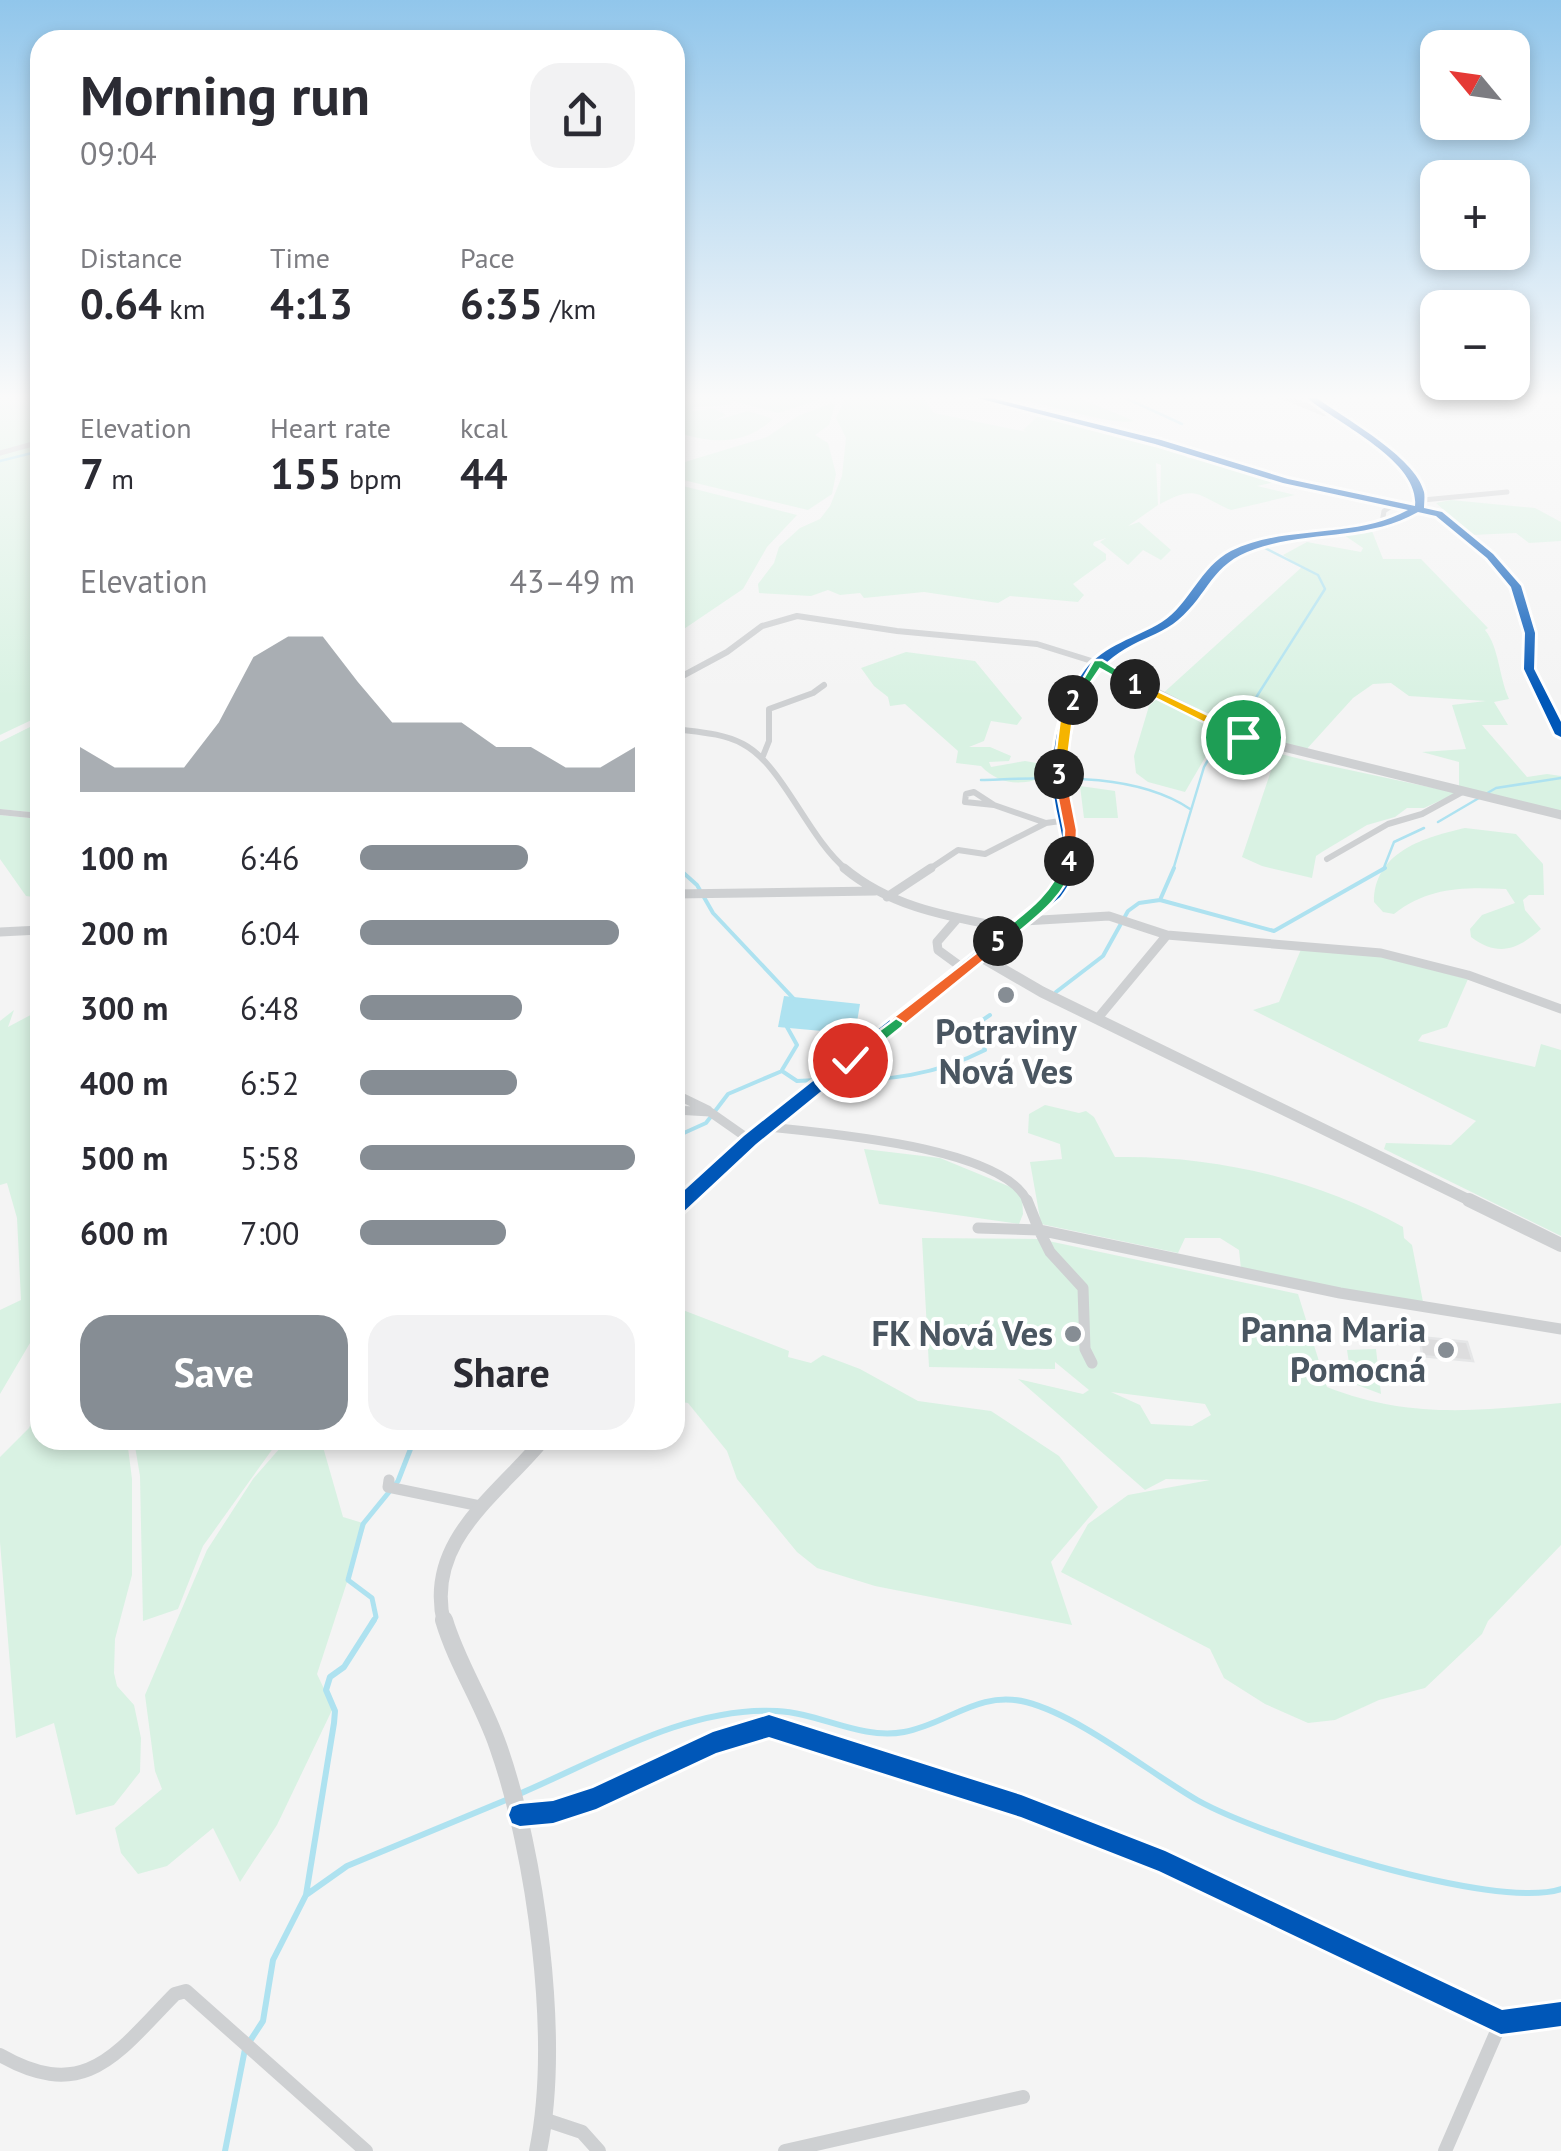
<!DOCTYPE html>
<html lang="en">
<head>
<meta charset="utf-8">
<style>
  body { margin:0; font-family:"PT Sans",sans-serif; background:#f2f2f3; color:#2b2b33; height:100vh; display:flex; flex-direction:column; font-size:38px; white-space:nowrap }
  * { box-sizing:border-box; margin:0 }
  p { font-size:32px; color:#7c7c81 }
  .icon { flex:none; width:55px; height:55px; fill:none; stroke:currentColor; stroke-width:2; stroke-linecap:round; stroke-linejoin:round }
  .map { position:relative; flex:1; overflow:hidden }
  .details { position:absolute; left:30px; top:30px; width:655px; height:1420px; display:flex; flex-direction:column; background:#fff; border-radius:30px; box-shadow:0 5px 15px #0003 }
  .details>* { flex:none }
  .needle { width:65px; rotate:299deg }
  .controls { position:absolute; left:1420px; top:30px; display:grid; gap:20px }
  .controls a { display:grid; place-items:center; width:110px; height:110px; border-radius:20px; background:#fff; box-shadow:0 5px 15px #0003; font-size:50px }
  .pin { position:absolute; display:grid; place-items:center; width:85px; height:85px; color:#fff; margin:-42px; border:5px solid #fff; border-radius:50%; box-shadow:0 2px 10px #0007 }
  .km { position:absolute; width:50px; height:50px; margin:-25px; border-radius:50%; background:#222; color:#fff; font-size:28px; line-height:50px; text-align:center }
  .round { display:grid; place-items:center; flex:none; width:105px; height:105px; border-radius:30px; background:#f2f2f3 }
  .head { display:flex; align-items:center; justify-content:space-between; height:170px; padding:0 50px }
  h1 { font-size:55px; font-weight:700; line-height:75px }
  .figures { display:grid; grid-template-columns:repeat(3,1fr); gap:15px; height:170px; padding:10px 50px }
  .figures div { display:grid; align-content:center }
  .figures b { font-size:42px; font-weight:700 }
  .figures small { font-size:28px; font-weight:400 }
  .figures p { font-size:28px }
  .chart { height:280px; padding:20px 50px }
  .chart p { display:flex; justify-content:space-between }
  .chart svg { width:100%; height:180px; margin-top:10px; fill:#868d94; opacity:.7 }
  .cta { display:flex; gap:20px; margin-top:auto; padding:20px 50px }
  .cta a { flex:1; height:115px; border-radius:30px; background:#868d94; color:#fff; font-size:40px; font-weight:700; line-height:115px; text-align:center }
  .cta a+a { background:#f2f2f3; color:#2b2b33 }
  ul { padding:0 50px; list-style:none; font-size:32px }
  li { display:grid; grid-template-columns:160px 120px 1fr; align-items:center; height:75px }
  li i { height:25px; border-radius:12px; background:#868d94 }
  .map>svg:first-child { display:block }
  .green { fill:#d9f2e3; fill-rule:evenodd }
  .water { fill:#aee2f0 }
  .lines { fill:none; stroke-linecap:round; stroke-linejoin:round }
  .stream-far3 { stroke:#aee2f0; stroke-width:2.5 }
  .stream-far2 { stroke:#aee2f0; stroke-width:4 }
  .stream-far1 { stroke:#aee2f0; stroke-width:5 }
  .stream { stroke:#aee2f0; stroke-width:6 }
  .building { fill:#ddddde; stroke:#e5e6e7; stroke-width:2.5 }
  .minor-far4 { stroke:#ced0d2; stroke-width:5 }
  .minor-far3 { stroke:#ced0d2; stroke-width:6 }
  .minor-far2 { stroke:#ced0d2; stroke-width:9 }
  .minor-far1 { stroke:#ced0d2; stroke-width:11 }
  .minor { stroke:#ced0d2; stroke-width:14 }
  .tertiary-far4 { stroke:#ced0d2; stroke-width:6 }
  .tertiary-far3 { stroke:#ced0d2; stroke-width:9 }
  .tertiary-far2 { stroke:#ced0d2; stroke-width:11 }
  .tertiary-far1 { stroke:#ced0d2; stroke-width:14 }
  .tertiary { stroke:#ced0d2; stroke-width:18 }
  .cycleway-casing { stroke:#fff; stroke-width:6 }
  .cycleway { fill:#0057b8; fill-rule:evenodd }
  .split-1 { fill:#f5b400; stroke:#fff; stroke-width:2.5 }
  .split-2 { fill:#22a559; stroke:#fff; stroke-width:2.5 }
  .split-3 { fill:#f5b400; stroke:#fff; stroke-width:2.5 }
  .split-4 { fill:#f0652b; stroke:#fff; stroke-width:2.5 }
  .split-5 { fill:#22a559; stroke:#fff; stroke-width:2.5 }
  .split-6 { fill:#f0652b; stroke:#fff; stroke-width:2.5 }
  .split-7 { fill:#22a559; stroke:#fff; stroke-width:2.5 }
  .poi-dot { fill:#868d94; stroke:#fff; stroke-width:4 }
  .labels { text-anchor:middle; stroke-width:8; stroke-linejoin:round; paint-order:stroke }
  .poi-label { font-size:35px; font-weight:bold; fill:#4a5661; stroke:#fff; text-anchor:end }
</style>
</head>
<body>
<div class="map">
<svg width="1561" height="2151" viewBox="0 0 1561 2151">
  <rect width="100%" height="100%" fill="#f4f4f4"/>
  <path class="green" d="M0,396H40V716L0,735Z
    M675,396H822L824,398L778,413L730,400L732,403L729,405L694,407L692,411L715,409L726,415L714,421L748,411L773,419C742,447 712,443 675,432Z
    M846,396H877L892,401L896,396H928L925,401L934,413L1027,432L1023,430L1040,414L1194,454L1186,458C1216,457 1248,471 1276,482L1257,486L1295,495L1231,510C1197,495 1196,484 1160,504L1161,465L1156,463L1158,505L1128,526L1139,522L1171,550L1161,560L1143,550L1128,565L1100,542L1106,538L1094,542L1093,545L1106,554V560L1073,584L1084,595L1078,602L1010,596L998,603L924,592L864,598L860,593L840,595L828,590L811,596L759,593L758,584L774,563L779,547L800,528L820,519L830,506L842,476L846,438L836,418Z
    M983,396H1075L1134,421C1115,426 1052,406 1028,401L1020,404Z
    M832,403L835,405L829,425L815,435L828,443L836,474L832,494L808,510L675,478V465L767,437L798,416Z
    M675,484L797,515L767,547L743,589L675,635Z
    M1451,500L1535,508L1561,522V541L1529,543L1516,533L1472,535L1436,503Z
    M1372,531L1383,559H1421L1488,628L1485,630C1499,647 1499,677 1509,699L1494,702L1508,725H1482L1527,777L1547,774L1561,776V813L1459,788V762L1422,752L1466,749L1452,705L1486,701L1409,696L1391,683L1373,684L1353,698L1305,751L1235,731L1220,732L1185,792L1148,782L1136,773L1134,756L1149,706L1302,567L1283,555L1307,542L1361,552L1363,548L1344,535Z
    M906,652L975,661L1022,718L1017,725L991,721L984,741L969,747H990L1011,756L1009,761L989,762L991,767L1025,761L1048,765L1049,775C1023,787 999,785 981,766L956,763L958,751L905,704L890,706L888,697L874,686L861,668Z
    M40,722V813L0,809V742Z
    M1277,753L1312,762L1457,793L1424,808H1407L1395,817L1367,825L1322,852L1316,856L1312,878L1262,866L1242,857Z
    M1080,786L1115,791L1118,818H1084Z
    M0,815L40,819V898L26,896L0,859Z
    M1465,828L1516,834L1543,864L1544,895H1529L1523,900L1525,910L1541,929C1518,949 1499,958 1471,937L1470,929L1482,915L1515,903L1506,889C1464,887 1428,887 1394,914L1383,912L1374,902C1374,851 1426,837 1465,828Z
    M1302,947L1371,954L1468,979L1447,1027L1422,1035L1418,1041L1535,1067L1541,1044L1561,1050V1236L1384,1149L1386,1143L1451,1145L1476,1121L1253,1010L1279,1002Z
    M14,1010L8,1027L40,1010V1025L36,1027L40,1034V1326L0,1394V1310L21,1300L17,1218L7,1183L0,1185V1021Z
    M1045,1105L1079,1113L1086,1111L1094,1117L1115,1157C1215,1155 1316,1179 1403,1227L1404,1238L1412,1245L1424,1307L1241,1269L1239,1250L1220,1238H1185L1178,1253L1041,1224L1030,1162L1062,1159L1060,1144L1028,1133L1029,1114Z
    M864,1149L940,1158L1013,1188L1022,1195L1023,1214L1019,1224L879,1204Z
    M922,1238L1039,1239L1298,1294L1327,1387C1408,1419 1477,1411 1561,1403V1545L1488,1621L1482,1634L1425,1688L1379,1700L1335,1720L1308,1723L1265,1704L1224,1678L1210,1649L1061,1572L1088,1524L1128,1495L1210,1480L1166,1479L1145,1490L1018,1379L1083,1394L1089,1390L1055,1362V1369L929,1367ZM1111,1392L1205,1404L1211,1415L1192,1426L1151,1424L1140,1405Z
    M675,1307L789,1351L788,1357L811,1363L823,1355L860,1369L918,1401L991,1411L1059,1456L1098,1507L1051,1562L1072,1625L875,1586L817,1568L797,1552L737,1479L727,1451L688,1403L675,1401Z
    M1376,1349L1381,1394L1352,1383L1347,1350Z
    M40,1402V1440H127L132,1479V1575L115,1639L114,1673L117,1686L134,1705L141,1738L140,1772L114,1805L76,1815L54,1723L16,1738L0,1542V1457L29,1428Z
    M134,1440H279L203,1546L178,1609L143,1621L140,1476Z
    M287,1440H321L343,1517L366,1524L317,1674L333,1708L277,1825L240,1882L213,1828L167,1866L138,1874L121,1853L115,1828L162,1789L155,1771L145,1695L207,1550L253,1479Z"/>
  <path class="water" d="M784,996L860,1004L855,1034L778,1027Z"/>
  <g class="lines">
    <path class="stream-far3" d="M1121,396L1182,424
      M0,461L40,451
      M981,780C1047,778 1133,771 1190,809
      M1438,822L1496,788L1561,778
      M675,829L680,863
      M675,865L681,870
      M1173,870L1204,767L1219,741L1250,707L1325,589L1318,575L1263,547
      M1383,870L1394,842L1424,828"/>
    <path class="stream-far2" d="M678,868L697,885L713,913L794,999
      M1160,900L1174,868
      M1056,992L1103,956L1128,911L1139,903L1160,900L1274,931L1385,868
      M782,1070L797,1045L787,1027
      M832,1081C887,1081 936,1075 985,1050L975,1025L990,1015
      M675,1137L706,1123L728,1094L782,1071L797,1081L818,1080"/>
    <path class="stream-far1" d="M372,1623L376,1617L372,1598L348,1580L363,1524L398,1481L414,1440"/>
    <path class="stream" d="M519,1794C599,1760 688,1706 777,1711C820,1713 860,1740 904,1732C948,1724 978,1690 1026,1702C1080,1716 1147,1771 1197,1800C1261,1836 1494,1911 1561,1889
      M306,1895L347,1866L506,1800
      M250,2041L263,2021L273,1960L306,1895L334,1723L335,1711L326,1690L330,1677L344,1667L374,1620
      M225,2151L245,2049"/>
  </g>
  <path class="building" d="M1420,1337L1467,1342L1473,1361L1422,1356Z"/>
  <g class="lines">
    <path class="minor-far4" d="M0,453L40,442
      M1423,500L1507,492
      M1419,508C1466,522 1505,562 1524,606
      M1382,523L1384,511L1396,503"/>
    <path class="minor-far3" d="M1523,604L1530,670L1561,734
      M675,680L727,652L762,626L797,616L897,631L1037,644L1098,663
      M675,729C698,732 723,733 743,744C783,765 807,837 847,870
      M763,756L769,741V709L813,693L824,685
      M974,792L994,805L965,802L966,794Z
      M994,805L1046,823
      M0,812L40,816
      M1327,859L1388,824L1422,814L1464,791
      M928,870L958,850L985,854L1046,823L1068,820"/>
    <path class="minor-far2" d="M844,868C893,909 952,917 1013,929
      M675,894L875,891
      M887,897L931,868
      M956,920L937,942L938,950L964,969
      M1024,921L1109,916L1167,935L1381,953L1468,975L1561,1009
      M0,932L40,930
      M1098,1018L1167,935
      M675,1094L708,1110
      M675,1110L710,1112L750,1140
      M768,1127C824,1133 1007,1147 1028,1203"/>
    <path class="minor-far1" d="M1027,1200L1039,1230L1340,1293L1561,1329
      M978,1228L1039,1230L1050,1252L1083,1288L1085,1349L1092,1363
      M389,1480L388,1487L480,1506"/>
    <path class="minor" d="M520,1815L553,1812L596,1798L713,1743L769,1726L1021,1806L1165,1862L1501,2022L1561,2014
      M0,2055C86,2104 117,2053 175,1994L186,1991L366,2151
      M546,2120L582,2132L599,2151
      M785,2151L1023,2097
      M1445,2151L1501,2022"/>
    <path class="tertiary-far4" d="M974,396L1158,442L1286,481L1419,508
      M1282,396L1324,413
      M1186,606C1198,590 1209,571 1226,559C1275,523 1359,541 1419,508L1421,493L1399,462L1309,396"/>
    <path class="tertiary-far3" d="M1098,663L1243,737L1561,815
      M1068,870C1073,843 1064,820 1060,794C1054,751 1066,694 1097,663C1124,637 1163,632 1188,604"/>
    <path class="tertiary-far2" d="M980,956L1042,992L1475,1203
      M682,1203L750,1140L1045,904L1059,889L1069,868"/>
    <path class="tertiary-far1" d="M1469,1200L1561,1245
      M675,1209L684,1200
      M444,1623C424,1541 498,1495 543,1440"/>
    <path class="tertiary" d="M444,1620C457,1664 483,1702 498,1746C536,1853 561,2040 538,2151"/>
    <g class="cycleway-casing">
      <path id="cycleway" d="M970,396H983L1161,440L1288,479L1415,506C1420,460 1335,423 1305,396H1314C1342,417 1416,457 1424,492C1425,496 1424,504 1424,508L1442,512L1493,554L1521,586L1535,633L1534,669L1561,722V737L1555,734L1524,669L1525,633L1511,587L1487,558L1436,516L1418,512C1367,541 1309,530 1255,549C1210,564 1210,593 1178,620C1165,631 1147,637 1132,645C1095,664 1077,695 1069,735C1065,755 1064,776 1067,796C1073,836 1088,861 1060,897L756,1144L681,1214L675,1216V1199L744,1136L1035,905C1086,862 1054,832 1053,779C1052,741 1062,701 1085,670C1104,645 1136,638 1162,622C1190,604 1200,567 1231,551C1286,524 1353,540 1408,510L1283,483L1155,444Z
        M769,1715L1021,1795L1165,1851L1502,2010L1561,2002V2026L1501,2034L1159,1871L1021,1817L769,1737L716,1753L596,1809L553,1823L520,1826L512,1823L509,1815L512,1807L520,1804L553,1801L593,1788L713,1732Z"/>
    </g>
    <use href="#cycleway" class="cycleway"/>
  </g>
  <linearGradient id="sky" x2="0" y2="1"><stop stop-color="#91c6eb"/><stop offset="0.57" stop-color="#fafafa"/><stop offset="1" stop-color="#fafafa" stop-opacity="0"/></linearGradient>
  <rect width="1561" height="697" fill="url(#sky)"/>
  <path class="split-1" d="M1135,680L1248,734L1250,737L1239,740L1131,686Z"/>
  <path class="split-2" d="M1094,660H1102L1141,684L1131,686L1100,669L1077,703H1069Z"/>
  <path class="split-3" d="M1073,696L1079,700L1074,710L1066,774L1059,778L1053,774L1061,710Z"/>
  <path class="split-4" d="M1059,770L1066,774L1077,830L1076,861L1069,865L1063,861L1064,830L1053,774Z"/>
  <path class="split-5" d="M1069,857L1076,861C1064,900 1034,919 1003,945H993V938C1021,915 1051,897 1063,861Z"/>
  <path class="split-6" d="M998,936L1005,941L1003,945L902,1027H891V1019Z"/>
  <path class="split-7" d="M896,1018L904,1023L902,1027L856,1064H845V1056Z"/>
  <g class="poi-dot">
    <circle cx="1006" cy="995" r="10"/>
    <circle cx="1073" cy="1334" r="10"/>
    <circle cx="1446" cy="1350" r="10"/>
  </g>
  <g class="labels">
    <g class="poi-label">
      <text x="1006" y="1044" text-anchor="middle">Potraviny<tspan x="1006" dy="40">Nová Ves</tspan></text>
      <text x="1426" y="1342">Panna Maria<tspan x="1426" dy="40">Pomocná</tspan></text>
      <text x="1053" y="1346">FK Nová Ves</text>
    </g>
  </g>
</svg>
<div class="controls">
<a><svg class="needle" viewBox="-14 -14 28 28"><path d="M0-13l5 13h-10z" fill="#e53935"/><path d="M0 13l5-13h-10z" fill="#7c7c81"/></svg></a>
<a>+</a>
<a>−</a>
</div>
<div class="pin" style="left:1243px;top:737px;background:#1e9e55"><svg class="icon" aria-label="arrive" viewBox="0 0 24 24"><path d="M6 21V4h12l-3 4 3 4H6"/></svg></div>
<div class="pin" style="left:850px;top:1060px;background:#d93025"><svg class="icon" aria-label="check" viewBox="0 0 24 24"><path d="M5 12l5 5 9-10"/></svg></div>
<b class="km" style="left:1135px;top:684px">1</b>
<b class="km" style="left:1073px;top:700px">2</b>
<b class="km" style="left:1059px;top:774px">3</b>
<b class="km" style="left:1069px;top:861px">4</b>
<b class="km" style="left:998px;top:941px">5</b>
<section class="details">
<div class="head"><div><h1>Morning run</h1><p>09:04</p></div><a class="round"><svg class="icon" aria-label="share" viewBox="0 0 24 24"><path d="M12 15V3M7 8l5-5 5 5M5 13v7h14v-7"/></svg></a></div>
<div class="figures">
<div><p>Distance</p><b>0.64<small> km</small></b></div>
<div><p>Time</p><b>4:13</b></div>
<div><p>Pace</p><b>6:35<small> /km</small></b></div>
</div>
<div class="figures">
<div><p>Elevation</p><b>7<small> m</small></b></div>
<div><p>Heart rate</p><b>155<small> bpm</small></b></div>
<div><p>kcal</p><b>44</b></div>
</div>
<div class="chart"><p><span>Elevation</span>43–49 m</p>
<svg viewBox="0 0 160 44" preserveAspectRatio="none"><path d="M0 44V33L10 38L20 38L30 38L40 27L50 11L60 6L70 6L80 17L90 27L100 27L110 27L120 33L130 33L140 38L150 38L160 33V44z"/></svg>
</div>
<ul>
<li><b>100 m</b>6:46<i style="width:61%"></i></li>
<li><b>200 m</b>6:04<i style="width:94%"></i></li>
<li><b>300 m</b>6:48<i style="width:59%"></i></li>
<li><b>400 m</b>6:52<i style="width:57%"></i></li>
<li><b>500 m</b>5:58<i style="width:100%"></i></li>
<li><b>600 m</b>7:00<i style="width:53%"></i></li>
</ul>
<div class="cta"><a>Save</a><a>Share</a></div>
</section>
</div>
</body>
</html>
